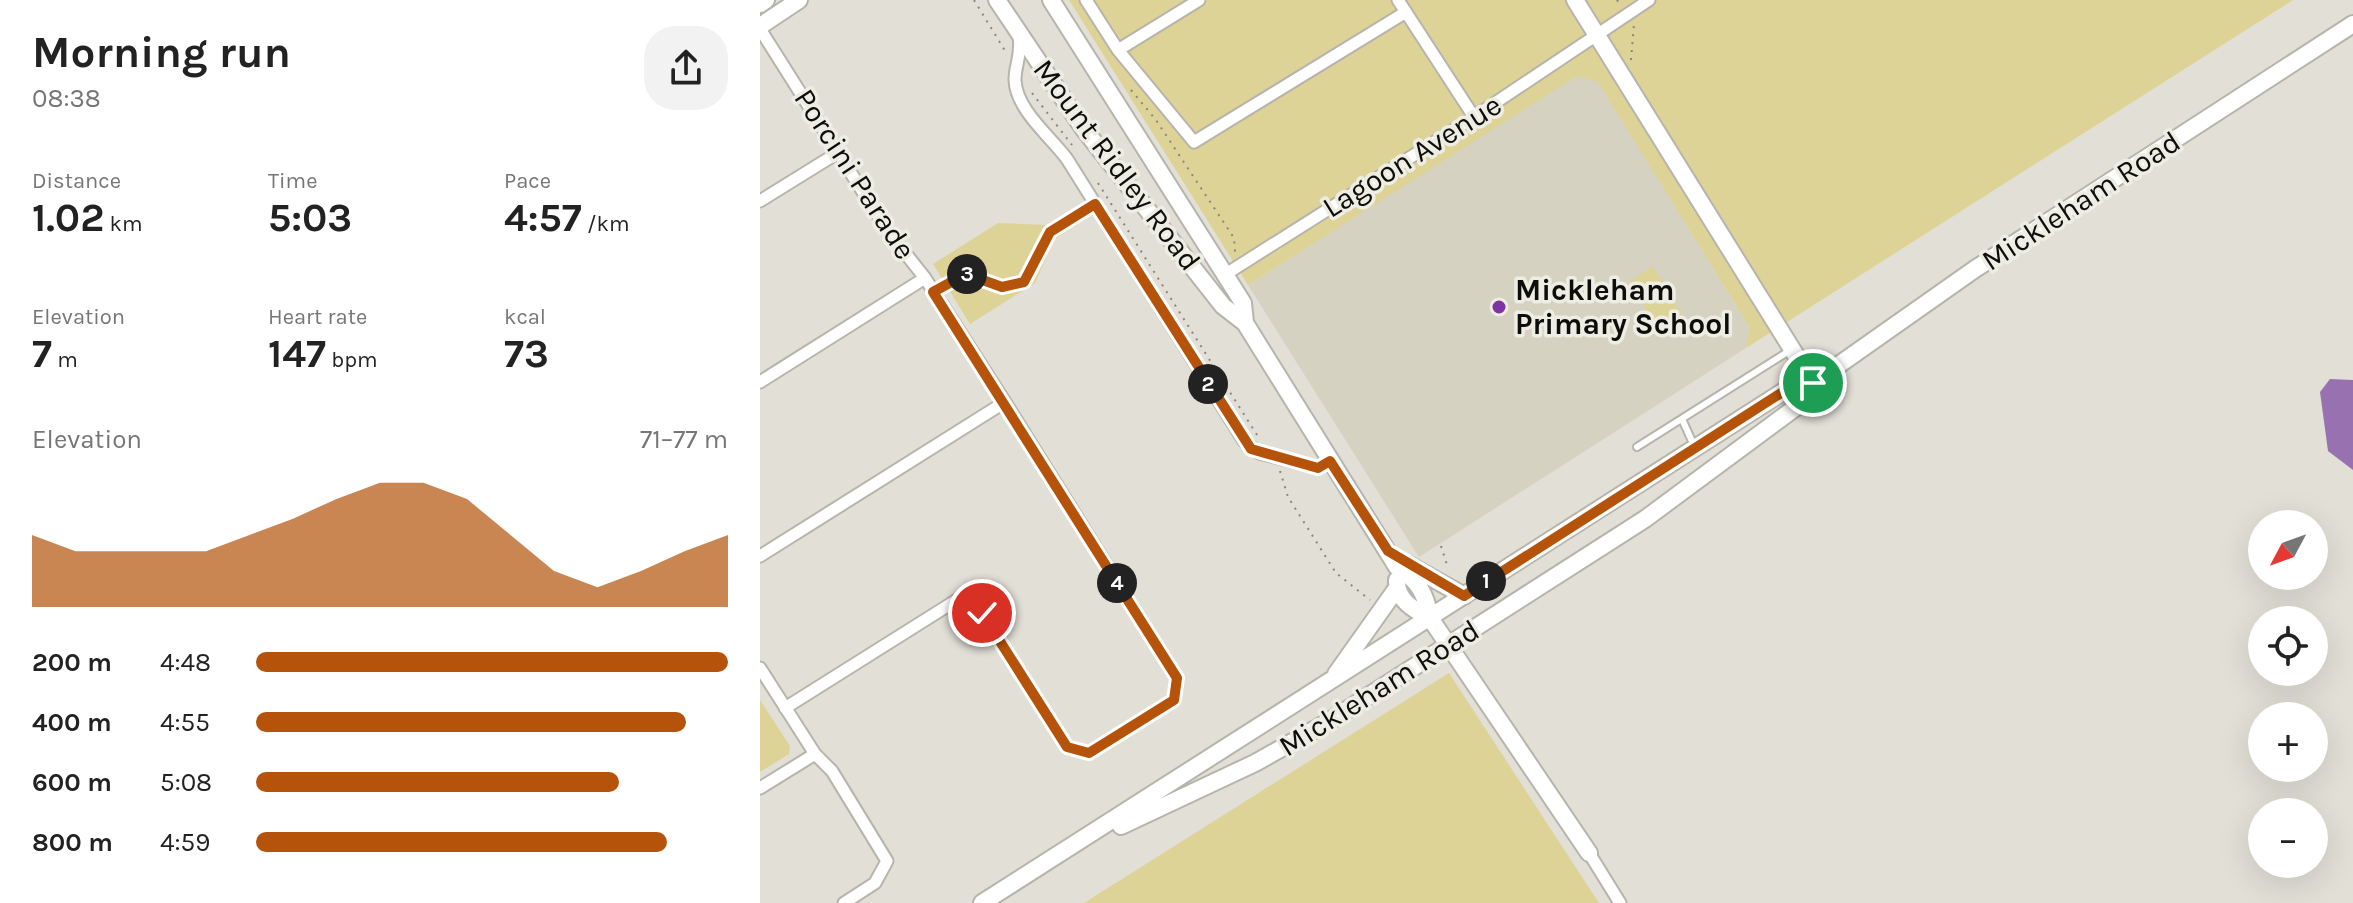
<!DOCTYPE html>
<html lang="en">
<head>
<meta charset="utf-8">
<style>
  body { margin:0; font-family:Karla,sans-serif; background:#f2f2f2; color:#222; height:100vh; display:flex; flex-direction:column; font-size:30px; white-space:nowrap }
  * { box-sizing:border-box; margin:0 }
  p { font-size:26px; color:#767676 }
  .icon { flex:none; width:44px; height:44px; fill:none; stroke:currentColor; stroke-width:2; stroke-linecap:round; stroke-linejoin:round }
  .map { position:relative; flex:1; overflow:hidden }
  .side { display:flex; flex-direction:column; background:#fff; width:760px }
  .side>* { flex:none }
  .needle { width:52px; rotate:229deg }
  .tools { position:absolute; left:1488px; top:510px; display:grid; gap:16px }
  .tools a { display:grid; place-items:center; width:80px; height:80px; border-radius:50%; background:#fff; box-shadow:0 8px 32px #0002; font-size:40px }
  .pin { position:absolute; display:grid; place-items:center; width:68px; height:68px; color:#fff; margin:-34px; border:4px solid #fff; border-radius:50%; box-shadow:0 2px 8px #0007 }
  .km { position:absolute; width:40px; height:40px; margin:-20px; border-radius:50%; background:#222; color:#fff; font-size:22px; line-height:40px; text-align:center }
  .round { display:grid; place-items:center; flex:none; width:84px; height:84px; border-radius:32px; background:#f2f2f2 }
  .headline { display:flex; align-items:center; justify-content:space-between; height:136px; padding:0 32px }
  h1 { font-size:44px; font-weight:700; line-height:60px }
  .metrics { display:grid; grid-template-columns:repeat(3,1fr); gap:12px; height:136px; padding:8px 32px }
  .metrics div { display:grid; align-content:center }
  .metrics b { font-size:40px; font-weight:700 }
  .metrics small { font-size:22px; font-weight:400 }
  .metrics p { font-size:22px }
  .chart { height:224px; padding:16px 32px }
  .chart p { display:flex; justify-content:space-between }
  .chart svg { width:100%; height:144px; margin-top:8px; fill:#b45309; opacity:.7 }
  ul { padding:0 32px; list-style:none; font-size:26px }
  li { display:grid; grid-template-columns:128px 96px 1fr; align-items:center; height:60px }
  li i { height:20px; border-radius:10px; background:#b45309 }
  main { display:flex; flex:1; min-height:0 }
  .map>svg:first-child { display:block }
  .built { fill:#d5d2c2 }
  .green { fill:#ded397 }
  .water { fill:#9872b0 }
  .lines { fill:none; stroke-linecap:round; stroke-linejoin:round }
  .lane-casing { stroke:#b6b4ab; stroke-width:10 }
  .street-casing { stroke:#b6b4ab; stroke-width:15 }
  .secondary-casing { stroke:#b6b4ab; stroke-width:20 }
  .path { stroke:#878680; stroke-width:2; stroke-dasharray:2 6; stroke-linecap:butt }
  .lane { stroke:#fff; stroke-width:6 }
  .street { stroke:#fff; stroke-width:11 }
  .secondary { stroke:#fff; stroke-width:16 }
  .route-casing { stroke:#fff; stroke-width:16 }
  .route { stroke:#b45309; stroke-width:10 }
  .poi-dot { fill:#7f34a6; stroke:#eeede3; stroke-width:3 }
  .labels { text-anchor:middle; stroke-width:7; stroke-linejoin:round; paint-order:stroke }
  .street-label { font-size:30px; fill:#0d0d0a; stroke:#eeede3 }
  .poi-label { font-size:30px; font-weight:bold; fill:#0d0d0a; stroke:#eeede3; text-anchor:start }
</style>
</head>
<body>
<main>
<section class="side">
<div class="headline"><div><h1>Morning run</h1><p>08:38</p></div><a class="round"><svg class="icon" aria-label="share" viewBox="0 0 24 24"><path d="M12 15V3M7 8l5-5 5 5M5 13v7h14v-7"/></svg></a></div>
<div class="metrics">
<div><p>Distance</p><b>1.02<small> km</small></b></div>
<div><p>Time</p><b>5:03</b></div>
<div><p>Pace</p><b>4:57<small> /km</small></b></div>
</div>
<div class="metrics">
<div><p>Elevation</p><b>7<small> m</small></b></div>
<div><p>Heart rate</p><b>147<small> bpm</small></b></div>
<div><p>kcal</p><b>73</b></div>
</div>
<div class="chart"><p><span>Elevation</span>71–77 m</p>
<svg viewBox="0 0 160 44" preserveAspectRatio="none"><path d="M0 44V22L10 27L20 27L30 27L40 27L50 22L60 17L70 11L80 6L90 6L100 11L110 22L120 33L130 38L140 33L150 27L160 22V44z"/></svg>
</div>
<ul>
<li><b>200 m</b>4:48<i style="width:100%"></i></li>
<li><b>400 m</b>4:55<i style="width:91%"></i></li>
<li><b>600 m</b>5:08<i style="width:77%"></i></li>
<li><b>800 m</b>4:59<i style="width:87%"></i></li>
</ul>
</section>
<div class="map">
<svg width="1593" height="903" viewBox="0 0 1593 903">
  <rect width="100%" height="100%" fill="#e1dfd6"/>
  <path class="built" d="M816,75L838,81L990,328L986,348L659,557L488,285Z"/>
  <path class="green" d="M309,0H1533L986,348L990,328L838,82L817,76L488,285Z
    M318,206L326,219L294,240L275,283L210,324L173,264L238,223L288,225Z
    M893,266L923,316L899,330L869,282Z
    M689,673L839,903H324Z
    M0,700L30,746L29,754L0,772Z"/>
  <path class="water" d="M1570,379L1593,380V470L1568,451L1560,392Z"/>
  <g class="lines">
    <g class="lane-casing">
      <path id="lane" d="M922,419L935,448
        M877,447L1029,351"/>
    </g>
    <g class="street-casing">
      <path id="street" d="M326,0L358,50L434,142L646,12
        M638,0L714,117
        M0,29L127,230L165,278L245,402L417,678L414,700L329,753L307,747L222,613L200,598L25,708
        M259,37C262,55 255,64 255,80C256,110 291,137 307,159L484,441L499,453L558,468L570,461
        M358,50L439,0
        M0,201L79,152
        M466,274L714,117L889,0
        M0,382L165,278
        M0,556L245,402
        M0,668L55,754L72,771L127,861L115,883L84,903
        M0,788L55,754
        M829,853L860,903"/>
    </g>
    <g class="secondary-casing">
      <path id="secondary" d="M237,0L323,128L463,306L485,323L637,567C658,580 666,594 670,618L829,853
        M291,0L483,303L485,323
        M815,0L1053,383
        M0,4L6,0
        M0,26L39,0
        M649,565L704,596
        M637,580C636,600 654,610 670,618
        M576,674L637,588
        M361,826L495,763L568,722L885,519L1047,399L1053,383
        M222,903L1032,386L1053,383L1215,269L1593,24"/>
    </g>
    <path class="path" d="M214,0L247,54
      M857,0L861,6
      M871,60L874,24
      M371,90L396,120L474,238L475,252
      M272,93L312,145
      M338,183L497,435
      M184,285L206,274L242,287L264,282L287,235L325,210
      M520,471L528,497L576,573L610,600
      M681,546L688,568"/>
    <use href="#lane" class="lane"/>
    <use href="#street" class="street"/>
    <use href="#secondary" class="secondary"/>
  </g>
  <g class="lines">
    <g class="route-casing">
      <path id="route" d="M222,613L307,747L329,753L414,700L417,678L173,292L206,274L242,287L264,282L290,232L335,204L491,449L558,468L570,461L628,551L704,596L1032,386L1053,383"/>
    </g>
    <use href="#route" class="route"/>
  </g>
  <circle class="poi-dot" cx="739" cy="307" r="8"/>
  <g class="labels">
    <g class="street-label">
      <text transform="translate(652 156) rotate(-32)" y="10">Lagoon Avenue</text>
      <text transform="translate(357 165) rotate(53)" y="10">Mount Ridley Road</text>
      <text transform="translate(95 174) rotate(57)" y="10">Porcini Parade</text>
      <text transform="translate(1321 201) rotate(-33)" y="10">Mickleham Road</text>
      <text transform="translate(619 688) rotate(-32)" y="10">Mickleham Road</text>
    </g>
    <g class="poi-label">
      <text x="755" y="300">Mickleham<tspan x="755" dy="34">Primary School</tspan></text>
    </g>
  </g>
</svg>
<div class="tools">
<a><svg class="needle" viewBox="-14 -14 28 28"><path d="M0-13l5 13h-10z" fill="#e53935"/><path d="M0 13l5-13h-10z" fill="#767676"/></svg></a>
<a><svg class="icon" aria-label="locate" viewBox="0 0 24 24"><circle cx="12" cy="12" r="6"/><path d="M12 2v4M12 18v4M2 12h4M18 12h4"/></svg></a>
<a>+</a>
<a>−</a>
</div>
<div class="pin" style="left:1053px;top:383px;background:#1e9e55"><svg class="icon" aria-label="arrive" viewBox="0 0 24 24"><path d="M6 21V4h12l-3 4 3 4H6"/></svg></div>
<div class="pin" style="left:222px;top:613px;background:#d93025"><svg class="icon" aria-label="check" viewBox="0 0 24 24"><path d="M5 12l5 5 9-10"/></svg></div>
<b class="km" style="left:726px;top:581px">1</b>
<b class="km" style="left:448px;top:384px">2</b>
<b class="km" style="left:207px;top:274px">3</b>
<b class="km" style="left:357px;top:583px">4</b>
</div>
</main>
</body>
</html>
